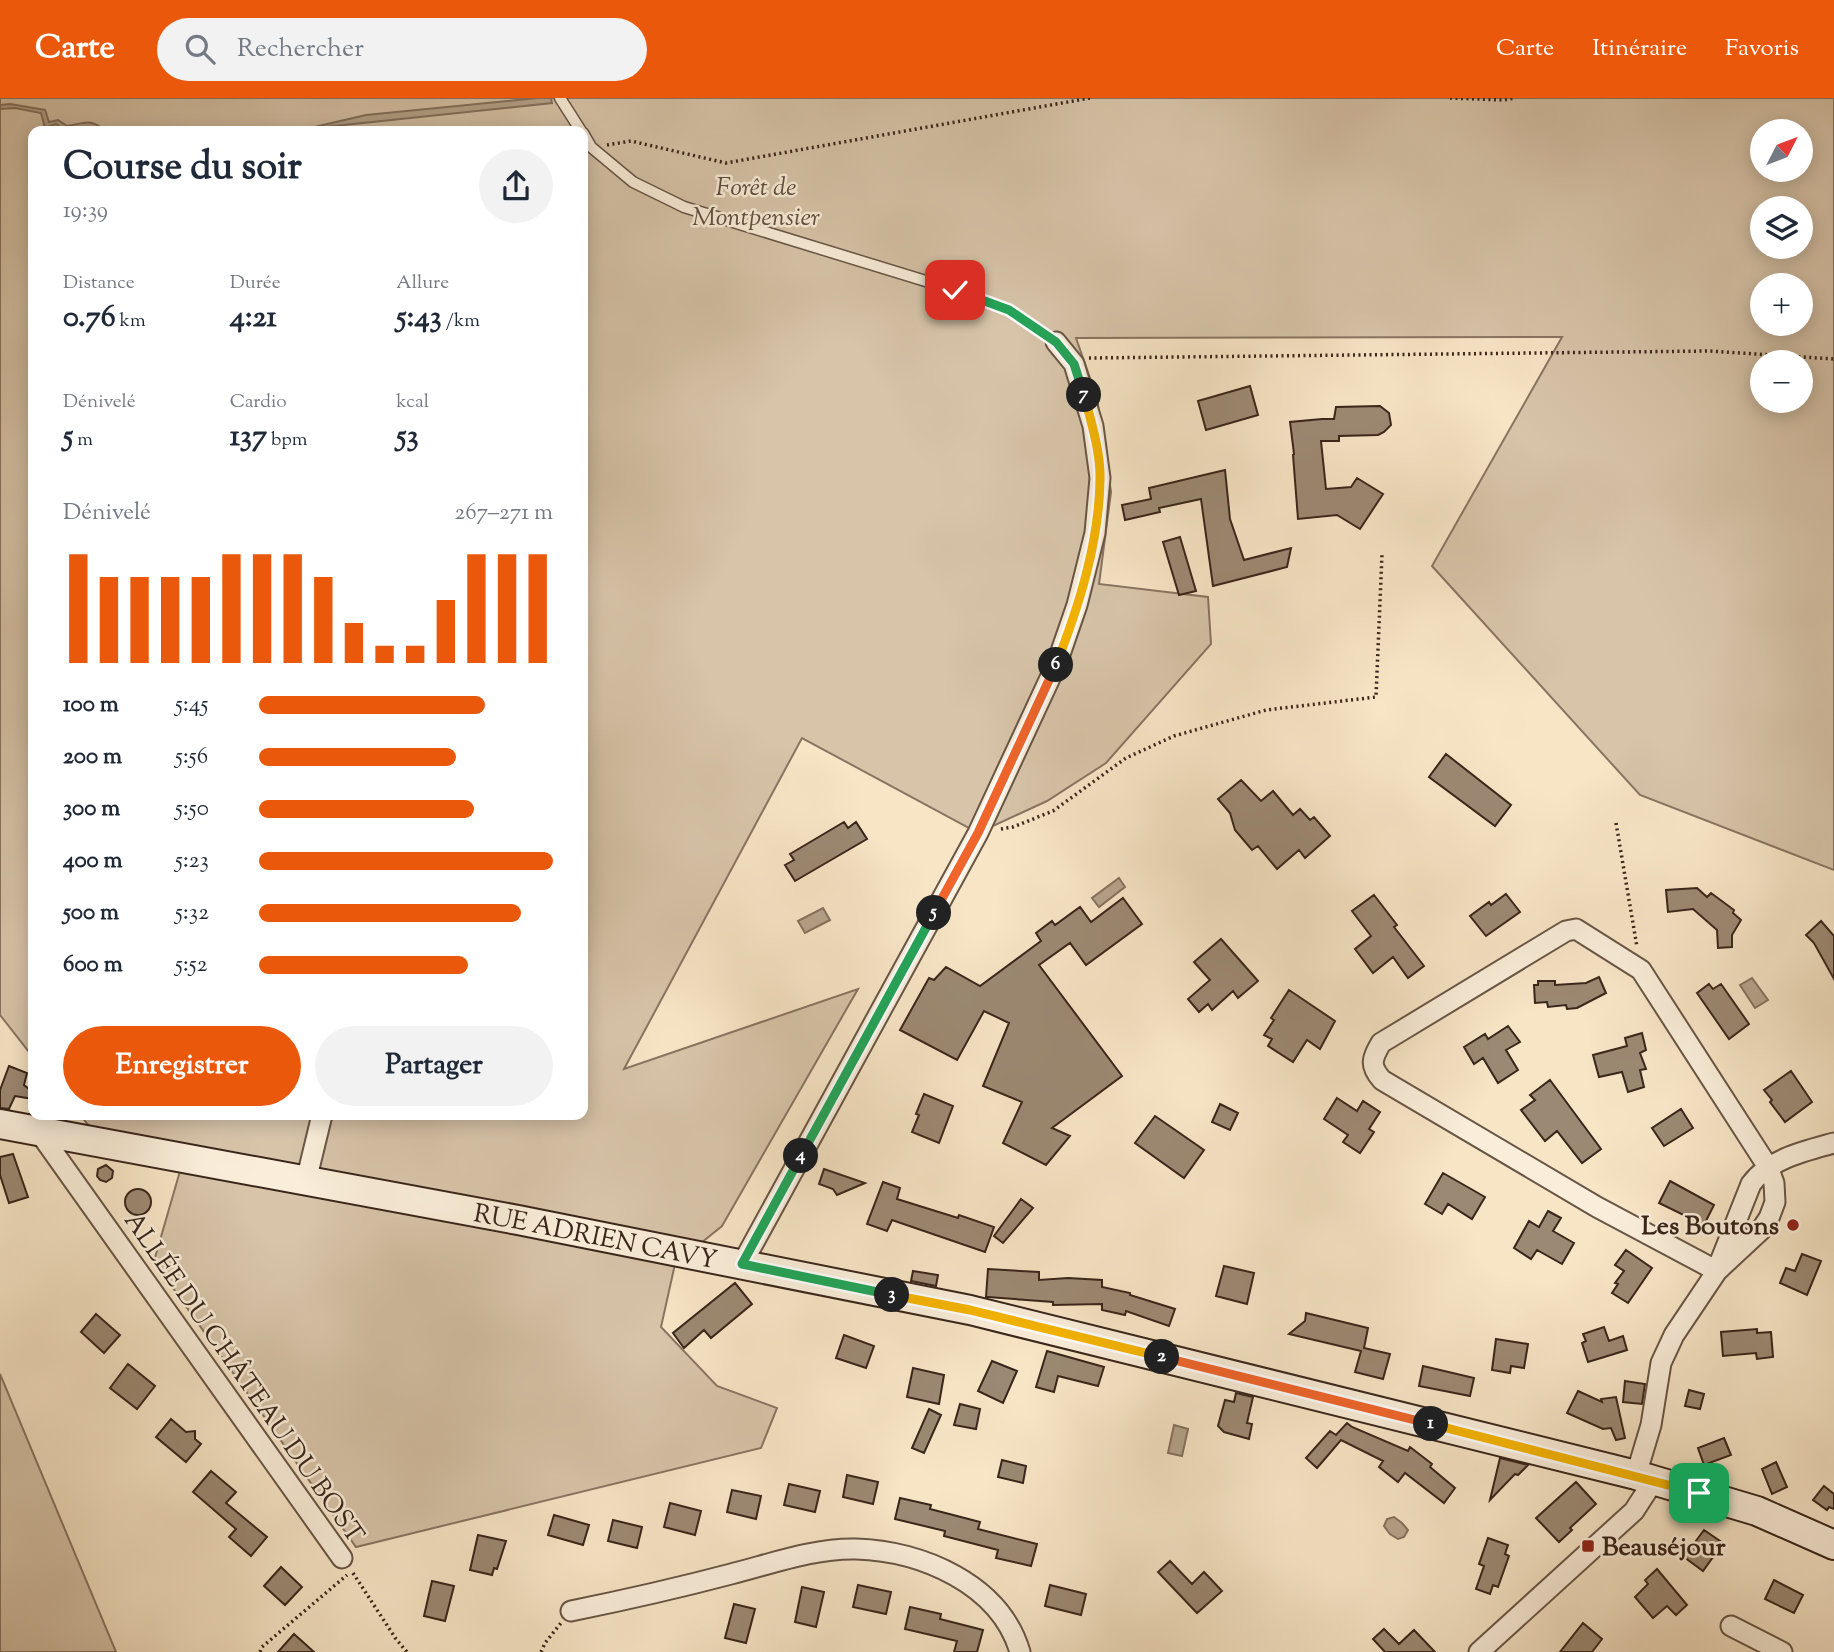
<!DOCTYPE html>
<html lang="fr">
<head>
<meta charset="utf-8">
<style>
  body { margin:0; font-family:"Sorts Mill Goudy",serif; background:#f2f2f3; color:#1f2937; height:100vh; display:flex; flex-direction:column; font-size:26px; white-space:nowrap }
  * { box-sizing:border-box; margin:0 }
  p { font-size:23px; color:#747a83 }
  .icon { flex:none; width:38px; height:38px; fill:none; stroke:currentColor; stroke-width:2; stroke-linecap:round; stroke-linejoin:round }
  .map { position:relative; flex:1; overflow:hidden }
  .panel { position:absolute; left:28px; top:28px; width:560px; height:994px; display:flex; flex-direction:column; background:#fff; border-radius:14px; box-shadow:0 4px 18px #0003 }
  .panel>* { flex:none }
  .needle { width:46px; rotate:48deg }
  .fabs { position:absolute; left:1750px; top:21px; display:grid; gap:14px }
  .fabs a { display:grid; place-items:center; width:63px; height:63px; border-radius:50%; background:#fff; box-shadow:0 4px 18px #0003; font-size:35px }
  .pin { position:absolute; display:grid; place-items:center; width:60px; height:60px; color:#fff; margin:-30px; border-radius:14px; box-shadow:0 4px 10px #0006 }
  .km { position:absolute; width:35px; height:35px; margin:-18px; border-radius:50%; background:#222; color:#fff; font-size:19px; line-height:35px; text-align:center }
  .round { display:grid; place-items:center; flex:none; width:74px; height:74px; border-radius:37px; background:#f2f2f3 }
  .summary { display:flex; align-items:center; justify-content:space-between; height:119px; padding:0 35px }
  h1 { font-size:38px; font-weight:800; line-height:52px }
  .metrics { display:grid; grid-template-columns:repeat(3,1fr); gap:10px; height:119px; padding:7px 35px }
  .metrics div { display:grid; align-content:center }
  .metrics b { font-size:30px; font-weight:800 }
  .metrics small { font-size:19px; font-weight:400 }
  .metrics p { font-size:19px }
  .chart { height:196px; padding:14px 35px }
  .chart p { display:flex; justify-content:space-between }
  .chart svg { width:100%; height:126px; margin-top:7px; stroke:#ea580c; stroke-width:6 }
  .primary-button { display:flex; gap:14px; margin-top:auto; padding:14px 35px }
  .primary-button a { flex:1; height:80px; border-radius:42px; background:#ea580c; color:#fff; font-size:28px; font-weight:800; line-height:80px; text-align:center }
  .primary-button a+a { background:#f2f2f3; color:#1f2937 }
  ul { padding:0 35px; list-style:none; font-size:23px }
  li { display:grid; grid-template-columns:112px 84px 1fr; align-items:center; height:52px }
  li i { height:18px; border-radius:9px; background:#ea580c }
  header { display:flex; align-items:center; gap:42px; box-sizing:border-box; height:98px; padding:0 35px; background:#ea580c; color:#fff }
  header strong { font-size:33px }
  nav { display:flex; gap:38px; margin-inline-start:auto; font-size:24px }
  .search { width:490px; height:63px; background:#f2f2f3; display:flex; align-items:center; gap:18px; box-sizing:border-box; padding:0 24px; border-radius:38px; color:#747a83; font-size:26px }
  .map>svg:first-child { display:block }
  .green { fill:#d7c4a9; stroke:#887462; stroke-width:2; fill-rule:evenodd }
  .water { fill:#b6a48c; stroke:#84715e; stroke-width:2 }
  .building { fill:#9c8973; stroke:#39251a; stroke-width:2 }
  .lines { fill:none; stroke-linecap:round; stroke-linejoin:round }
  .lane-casing { stroke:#685545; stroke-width:13 }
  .street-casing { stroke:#685545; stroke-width:23 }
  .secondary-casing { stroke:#39251a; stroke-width:32 }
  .path { stroke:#39251a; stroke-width:3.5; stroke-dasharray:2 3.5; stroke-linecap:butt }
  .lane { stroke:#faeeda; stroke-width:10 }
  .street { stroke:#faeeda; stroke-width:19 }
  .secondary { stroke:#faeeda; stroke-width:28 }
  .split-1-casing { stroke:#fff; stroke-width:14 }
  .split-2-casing { stroke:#fff; stroke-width:14 }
  .split-3-casing { stroke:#fff; stroke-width:14 }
  .split-4-casing { stroke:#fff; stroke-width:14 }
  .split-5-casing { stroke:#fff; stroke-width:14 }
  .split-6-casing { stroke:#fff; stroke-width:14 }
  .split-7-casing { stroke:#fff; stroke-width:14 }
  .split-8-casing { stroke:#fff; stroke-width:14 }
  .split-1 { stroke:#f5b400; stroke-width:9 }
  .split-2 { stroke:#f0652b; stroke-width:9 }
  .split-3 { stroke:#f5b400; stroke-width:9 }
  .split-4 { stroke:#22a559; stroke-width:9 }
  .split-5 { stroke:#22a559; stroke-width:9 }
  .split-6 { stroke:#f0652b; stroke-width:9 }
  .split-7 { stroke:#f5b400; stroke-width:9 }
  .split-8 { stroke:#22a559; stroke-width:9 }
  .poi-dot { fill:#8f2418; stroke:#faeeda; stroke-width:2.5 }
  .labels { text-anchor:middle; stroke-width:5; stroke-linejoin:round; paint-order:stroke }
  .park-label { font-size:26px; font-style:italic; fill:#604d3e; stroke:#faeeda }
  .poi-label { font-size:26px; font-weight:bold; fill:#39251a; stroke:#faeeda; text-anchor:end }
  .street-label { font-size:26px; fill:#39251a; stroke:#faeeda }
</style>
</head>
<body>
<header>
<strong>Carte</strong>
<div class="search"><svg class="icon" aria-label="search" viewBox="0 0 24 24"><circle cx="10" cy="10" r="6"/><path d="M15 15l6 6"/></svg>Rechercher</div>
<nav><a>Carte</a><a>Itinéraire</a><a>Favoris</a></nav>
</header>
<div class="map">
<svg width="1834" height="1554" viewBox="0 0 1834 1554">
  <rect width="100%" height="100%" fill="#f7e5c6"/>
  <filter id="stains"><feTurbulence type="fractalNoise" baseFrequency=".00286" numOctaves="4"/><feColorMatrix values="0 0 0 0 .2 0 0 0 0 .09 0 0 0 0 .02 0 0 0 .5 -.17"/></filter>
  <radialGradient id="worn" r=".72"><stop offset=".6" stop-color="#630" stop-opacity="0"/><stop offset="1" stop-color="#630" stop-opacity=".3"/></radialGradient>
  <path class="green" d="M0,0H1834V772L1640,697L1432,468L1562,239L1076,240L1097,300L1111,394L1099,486L1208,499L1211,546L1106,665L1047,703L978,735L802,640L624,971L858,891L722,1128L675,1166L661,1229L717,1288L777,1310L761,1350L356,1449L154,1163L180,1073L117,1062L80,1017H583V33H33V959L0,917ZM1762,33H1801V72H1762ZM1762,110H1801V149H1762ZM1762,187H1801V226H1762ZM1762,264H1801V303H1762Z
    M0,1276L116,1554H0Z"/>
  <path class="water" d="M537,0H551L552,5L325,29L313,33H304L306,31L366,17Z
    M10,6L45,12L49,24L58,22L67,28C86,25 90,20 106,33H98L84,29L65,33L56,26L45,30L41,15L15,10L0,11V7Z
    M1119,780L1125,789L1099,809L1092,800Z
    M823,810L830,822L805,835L798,823Z
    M1752,880L1768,902L1755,910L1740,887Z
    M1174,1327L1188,1331L1182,1358L1168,1355Z
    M1394,1419L1402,1425L1408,1432L1404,1439L1398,1441L1390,1436L1384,1428L1387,1421Z"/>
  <path class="building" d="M1250,288L1258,317L1206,332L1198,303Z
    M1380,308L1389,315L1391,327L1384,334L1378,337L1339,338V343H1321L1326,391L1351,389L1357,380L1383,396L1360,431L1337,417L1298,421L1293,357L1294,356L1290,324L1322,321H1334L1336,309Z
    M1225,372L1230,421L1244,462L1291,450L1287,469L1213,488L1201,401L1159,410L1160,414L1125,422L1122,407L1151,401L1149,390Z
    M1180,439L1196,493L1179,497L1163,444Z
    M1446,656L1511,707L1495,728L1429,679Z
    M1241,682L1261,703L1273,693L1293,717L1300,711L1310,722L1314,719L1330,738L1305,760L1299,752L1277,771L1258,748L1252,752L1235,732L1230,715L1218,701Z
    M844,724L848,730L856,724L867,741L795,783L785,767L794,762L790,756Z
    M1697,790L1707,799L1711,795L1734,812L1733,815L1741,822L1732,837V849L1718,850L1717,832L1693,811L1668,814L1666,792Z
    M1506,796L1520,814L1486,838L1470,818L1489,804L1491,807Z
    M1374,797L1397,827L1394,829L1424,868L1408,880L1393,859L1373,875L1355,851L1371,838L1352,813Z
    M1123,800L1142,826L1086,867L1070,845L1039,867L1122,978L1052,1030L1070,1038L1046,1067L1003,1045L1022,1004L983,988L1009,925L984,913L957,962L900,932L929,880L934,882L946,869L980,888L1041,843L1036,835L1052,823L1055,827L1080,809L1091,824Z
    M1821,823L1834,838V881L1814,845L1806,837Z
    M1221,841L1258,883L1238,900L1233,893L1212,912L1208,906L1199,914L1188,901L1210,882L1194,864Z
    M1599,879L1606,895L1577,910L1567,911L1566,907L1548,909L1547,904L1535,905L1534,887H1538V883H1555V887L1586,885Z
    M1709,886L1713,891L1721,886L1749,926L1729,941L1697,895Z
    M1289,892L1335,923L1320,951L1307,942L1293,964L1268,948L1272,941L1264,937L1274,922L1271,920Z
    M1508,928L1520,944L1506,952L1518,972L1498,985L1483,960L1474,966L1464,949L1485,936L1488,941Z
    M1642,935L1646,952L1640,955L1646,971L1640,972L1644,989L1628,994L1622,974L1599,979L1593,957L1627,948L1625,940Z
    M9,968L27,975L24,987L33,994V1001L15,998L9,1011L0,1010V992Z
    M1791,973L1812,1004L1785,1024L1770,1004L1772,1002L1764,992Z
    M1550,982L1601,1051L1582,1065L1557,1033L1545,1043L1521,1012L1535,1002L1530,997Z
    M924,996L953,1008L939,1045L912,1034L919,1017L916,1016Z
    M1337,1000L1357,1013L1363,1003L1380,1014L1369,1031L1374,1034L1360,1055L1343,1044L1348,1037L1324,1021Z
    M1220,1006L1238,1015L1230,1032L1212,1024Z
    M1681,1011L1693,1030L1664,1048L1652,1030Z
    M1155,1018L1204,1052L1184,1080L1135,1045Z
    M13,1056L28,1099L9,1105L0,1077V1059Z
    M106,1067L113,1073L112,1080L106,1084L100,1082L97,1078L98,1071Z
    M824,1071L865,1085L837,1097L833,1091L819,1086Z
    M1443,1075L1485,1099L1472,1121L1448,1106L1442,1116L1425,1106Z
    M1670,1083L1714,1107L1704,1127L1659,1105Z
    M883,1084L900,1090L897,1101L958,1120L959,1117L994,1129L985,1154L892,1122L887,1133L867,1126Z
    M125 1104a13 13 0 1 1 26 0a13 13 0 1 1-26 0Z
    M1021,1101L1033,1110L1003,1145L994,1138Z
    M1548,1113L1561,1120L1553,1133L1574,1145L1562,1166L1537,1152L1531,1161L1514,1150L1529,1123L1539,1129Z
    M1626,1152L1652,1170L1628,1205L1612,1195L1618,1186L1615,1185L1624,1173L1615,1167Z
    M1802,1156L1821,1163L1807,1197L1780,1185L1786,1170L1795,1173Z
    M1224,1168L1254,1175L1247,1206L1216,1198Z
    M988,1171L1039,1174V1182L1068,1180L1102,1182V1189L1130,1195V1197L1175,1211L1169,1228L1126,1213L1125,1217L1102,1212V1206L1053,1207V1204L988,1199H986Z
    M913,1173L938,1177L936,1188L911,1183Z
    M735,1185L752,1206L711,1240L704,1232L684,1250L673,1235Z
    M1306,1215L1368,1230L1364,1250L1390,1256L1383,1281L1355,1274L1361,1253L1289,1236L1305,1223Z
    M96,1216L120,1237L104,1255L81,1234Z
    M1604,1229L1609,1243L1623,1238L1627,1252L1588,1264L1582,1245L1586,1243L1583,1236Z
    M1757,1231V1235L1771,1234L1773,1259L1757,1261L1756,1255L1723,1258L1721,1234Z
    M844,1237L874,1248L866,1270L836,1260Z
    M1496,1241L1528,1246L1524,1270L1511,1268L1510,1275L1492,1272Z
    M1047,1253L1104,1269L1098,1288L1058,1278L1054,1294L1036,1289Z
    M992,1263L1017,1273L1003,1305L978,1293Z
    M128,1266L155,1288L137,1311L110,1290Z
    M1423,1268L1474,1280L1470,1298L1419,1288Z
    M913,1270L944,1277L939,1306L907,1299Z
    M1625,1283L1645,1286L1642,1306L1623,1304Z
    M1689,1292L1704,1296L1700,1311L1685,1308Z
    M1578,1293L1602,1304L1601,1301L1616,1299L1625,1340L1616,1342L1611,1330L1603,1331L1567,1315Z
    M1236,1295L1253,1299L1247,1325L1252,1326L1249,1341L1224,1334L1218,1328L1225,1302L1234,1304Z
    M960,1306L980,1311L976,1331L954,1327Z
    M929,1311L941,1317L924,1355L912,1350Z
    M171,1321L186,1334L195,1333V1341L201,1346L186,1364L156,1339Z
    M1347,1325L1352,1329L1408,1353L1410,1349L1432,1366L1430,1369L1455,1390L1444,1405L1405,1375L1398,1384L1379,1369L1383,1363L1341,1342L1317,1370L1306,1360L1330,1333L1336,1337Z
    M1724,1340L1731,1357L1704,1367L1698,1350Z
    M1500,1360L1528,1367L1518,1377L1515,1376L1490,1402Z
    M1002,1362L1026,1368L1023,1385L998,1379Z
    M1776,1364L1787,1389L1772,1396L1762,1371Z
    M211,1373L236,1394L226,1405L267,1439L251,1458L229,1439L236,1431L193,1394Z
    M847,1377L878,1384L873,1406L843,1399Z
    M1576,1384L1596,1406L1570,1430L1572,1432L1559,1444L1536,1420Z
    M789,1386L820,1393L815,1414L784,1407Z
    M1824,1388L1834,1396V1411L1829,1409L1827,1412L1813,1402Z
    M732,1392L761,1398L756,1421L727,1414Z
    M900,1400L931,1407L930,1411L980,1424L978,1431L1037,1446L1031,1468L996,1460L998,1452L944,1438L945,1433L895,1421Z
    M670,1405L701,1413L695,1437L664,1429Z
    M554,1417L589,1427L583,1447L548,1437Z
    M613,1422L642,1429L637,1450L608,1443Z
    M1704,1432L1723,1445L1703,1473L1684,1459Z
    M478,1437L506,1443L497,1471L494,1470L492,1477L470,1472Z
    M1488,1440L1508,1447L1505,1456L1509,1458L1498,1489L1493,1487L1490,1496L1476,1491L1484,1468L1479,1466Z
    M1170,1463L1192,1486L1204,1474L1222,1493L1197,1515L1158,1474Z
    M281,1469L302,1489L285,1507L264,1488Z
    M1657,1471L1687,1507L1676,1517L1667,1508L1653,1520L1635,1499L1648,1486L1645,1482Z
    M1774,1482L1803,1497L1794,1515L1765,1501Z
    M432,1483L454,1488L445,1523L424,1518Z
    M858,1487L891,1494L886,1516L853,1509Z
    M1050,1487L1086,1496L1081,1517L1045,1508Z
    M802,1489L824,1494L816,1529L795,1524Z
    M734,1506L755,1511L746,1545L725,1540Z
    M910,1509L941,1516L940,1521L983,1532L977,1554H954L957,1543L905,1531Z
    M1583,1525L1602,1541L1592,1554H1560Z
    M1384,1531L1399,1546L1414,1532L1435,1554H1385L1373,1541Z
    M294,1536L314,1554H278Z"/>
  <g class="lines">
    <g class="lane-casing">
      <path id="lane" d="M560,0L581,33
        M583,35L591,49L633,84L684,109L955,192L1009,212L1056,244"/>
    </g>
    <g class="street-casing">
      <path id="street" d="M39,1034L342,1460
        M306,1083L322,1017
        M742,1166L978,735L1057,565L1077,507L1095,435L1100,380L1093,328L1074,266L1056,244
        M1718,1169L1751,1086C1769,1061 1805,1053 1834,1045
        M1636,1377L1651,1327L1661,1265L1674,1237L1717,1173L1761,1132L1769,1120L1775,1104L1774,1085L1768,1069L1641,872L1576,831L1566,833L1381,945C1372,961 1369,967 1382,982L1597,1109L1717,1173
        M571,1513C625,1502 678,1490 731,1476C771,1466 814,1450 856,1451C922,1453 1000,1486 1020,1554
        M1731,1528L1782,1554
        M1479,1554L1634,1413L1654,1382"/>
    </g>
    <g class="secondary-casing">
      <g id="secondary">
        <path id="s1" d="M0,1026L518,1122L970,1212L1636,1377L1757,1413L1834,1447"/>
      </g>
    </g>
    <path class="path" d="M1450,0L1503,2L1515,0
      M607,47L631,43L726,65L1090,0
      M1089,260L1709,253L1834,261
      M1616,725L1637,849
      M1001,731L1013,729L1053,713L1126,660L1174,638L1266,612L1376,599L1382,456
      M353,1475L396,1541L407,1554
      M260,1554L262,1549L347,1477
      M541,1554L545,1545L561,1525"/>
    <use href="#lane" class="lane"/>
    <use href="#street" class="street"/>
    <use href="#secondary" class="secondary"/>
  </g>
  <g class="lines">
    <g class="split-1-casing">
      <path id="split-1" d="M1431,1326L1699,1395"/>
    </g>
    <g class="split-2-casing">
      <path id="split-2" d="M1162,1259L1431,1326"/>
    </g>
    <g class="split-3-casing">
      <path id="split-3" d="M892,1197L970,1212L1162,1259"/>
    </g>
    <g class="split-4-casing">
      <path id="split-4" d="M801,1058L742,1166L892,1197"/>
    </g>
    <g class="split-5-casing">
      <path id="split-5" d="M801,1058L934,815"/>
    </g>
    <g class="split-6-casing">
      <path id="split-6" d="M934,815L978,735L1056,567"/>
    </g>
    <g class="split-7-casing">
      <path id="split-7" d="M1056,567C1079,508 1099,445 1100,382C1101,356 1091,323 1084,297"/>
    </g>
    <g class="split-8-casing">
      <path id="split-8" d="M955,192L1009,212L1056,244L1074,266L1084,297"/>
    </g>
    <use href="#split-1" class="split-1"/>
    <use href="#split-2" class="split-2"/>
    <use href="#split-3" class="split-3"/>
    <use href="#split-4" class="split-4"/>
    <use href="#split-5" class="split-5"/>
    <use href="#split-6" class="split-6"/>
    <use href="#split-7" class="split-7"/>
    <use href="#split-8" class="split-8"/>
  </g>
  <g class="poi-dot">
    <circle cx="1793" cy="1127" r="7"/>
    <rect x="1581" y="1441" width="14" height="14" rx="3.5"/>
  </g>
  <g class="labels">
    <g class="park-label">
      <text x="756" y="97">Forêt de<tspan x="756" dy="30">Montpensier</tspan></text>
    </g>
    <g class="poi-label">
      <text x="1779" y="1136">Les Boutons</text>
      <text x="1602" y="1457" text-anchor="start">Beauséjour</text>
    </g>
    <g class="street-label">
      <text dy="9" stroke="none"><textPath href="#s1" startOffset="606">RUE ADRIEN CAVY</textPath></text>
      <text transform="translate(245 1279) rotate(55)" y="9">ALLÉE DU CHÂTEAU DU BOST</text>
    </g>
  </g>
  <rect width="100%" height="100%" filter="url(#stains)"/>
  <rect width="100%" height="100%" fill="url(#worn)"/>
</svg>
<div class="fabs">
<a><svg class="needle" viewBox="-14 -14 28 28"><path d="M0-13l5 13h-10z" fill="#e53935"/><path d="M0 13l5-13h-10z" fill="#747a83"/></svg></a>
<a><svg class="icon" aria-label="layers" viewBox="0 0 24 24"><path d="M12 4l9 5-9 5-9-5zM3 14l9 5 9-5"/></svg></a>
<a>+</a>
<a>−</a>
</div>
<div class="pin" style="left:1699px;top:1395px;background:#1e9e55"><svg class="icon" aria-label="arrive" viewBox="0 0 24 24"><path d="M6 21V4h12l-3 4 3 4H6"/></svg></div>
<div class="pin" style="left:955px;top:192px;background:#d93025"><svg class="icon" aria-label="check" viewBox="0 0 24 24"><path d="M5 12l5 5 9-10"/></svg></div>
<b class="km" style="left:1431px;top:1326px">1</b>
<b class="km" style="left:1162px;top:1259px">2</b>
<b class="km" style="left:892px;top:1197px">3</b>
<b class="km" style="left:801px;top:1058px">4</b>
<b class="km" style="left:934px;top:815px">5</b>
<b class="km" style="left:1056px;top:567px">6</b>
<b class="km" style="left:1084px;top:297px">7</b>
<section class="panel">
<div class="summary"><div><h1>Course du soir</h1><p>19:39</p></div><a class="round"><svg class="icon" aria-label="share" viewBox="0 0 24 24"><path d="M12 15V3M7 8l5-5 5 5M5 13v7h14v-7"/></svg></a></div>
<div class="metrics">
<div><p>Distance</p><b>0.76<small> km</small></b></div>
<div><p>Durée</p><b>4:21</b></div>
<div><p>Allure</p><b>5:43<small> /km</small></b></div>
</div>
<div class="metrics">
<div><p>Dénivelé</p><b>5<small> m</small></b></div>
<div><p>Cardio</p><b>137<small> bpm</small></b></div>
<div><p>kcal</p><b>53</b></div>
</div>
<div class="chart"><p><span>Dénivelé</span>267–271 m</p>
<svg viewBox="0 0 160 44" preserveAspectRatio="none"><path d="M5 44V6M15 44V14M25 44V14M35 44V14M45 44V14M55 44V6M65 44V6M75 44V6M85 44V14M95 44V30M105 44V38M115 44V38M125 44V22M135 44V6M145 44V6M155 44V6"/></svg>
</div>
<ul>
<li><b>100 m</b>5:45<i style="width:77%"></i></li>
<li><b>200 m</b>5:56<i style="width:67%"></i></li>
<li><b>300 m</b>5:50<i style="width:73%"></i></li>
<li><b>400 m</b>5:23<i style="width:100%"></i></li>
<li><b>500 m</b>5:32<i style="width:89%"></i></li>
<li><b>600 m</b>5:52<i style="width:71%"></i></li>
</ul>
<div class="primary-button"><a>Enregistrer</a><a>Partager</a></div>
</section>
</div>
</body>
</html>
